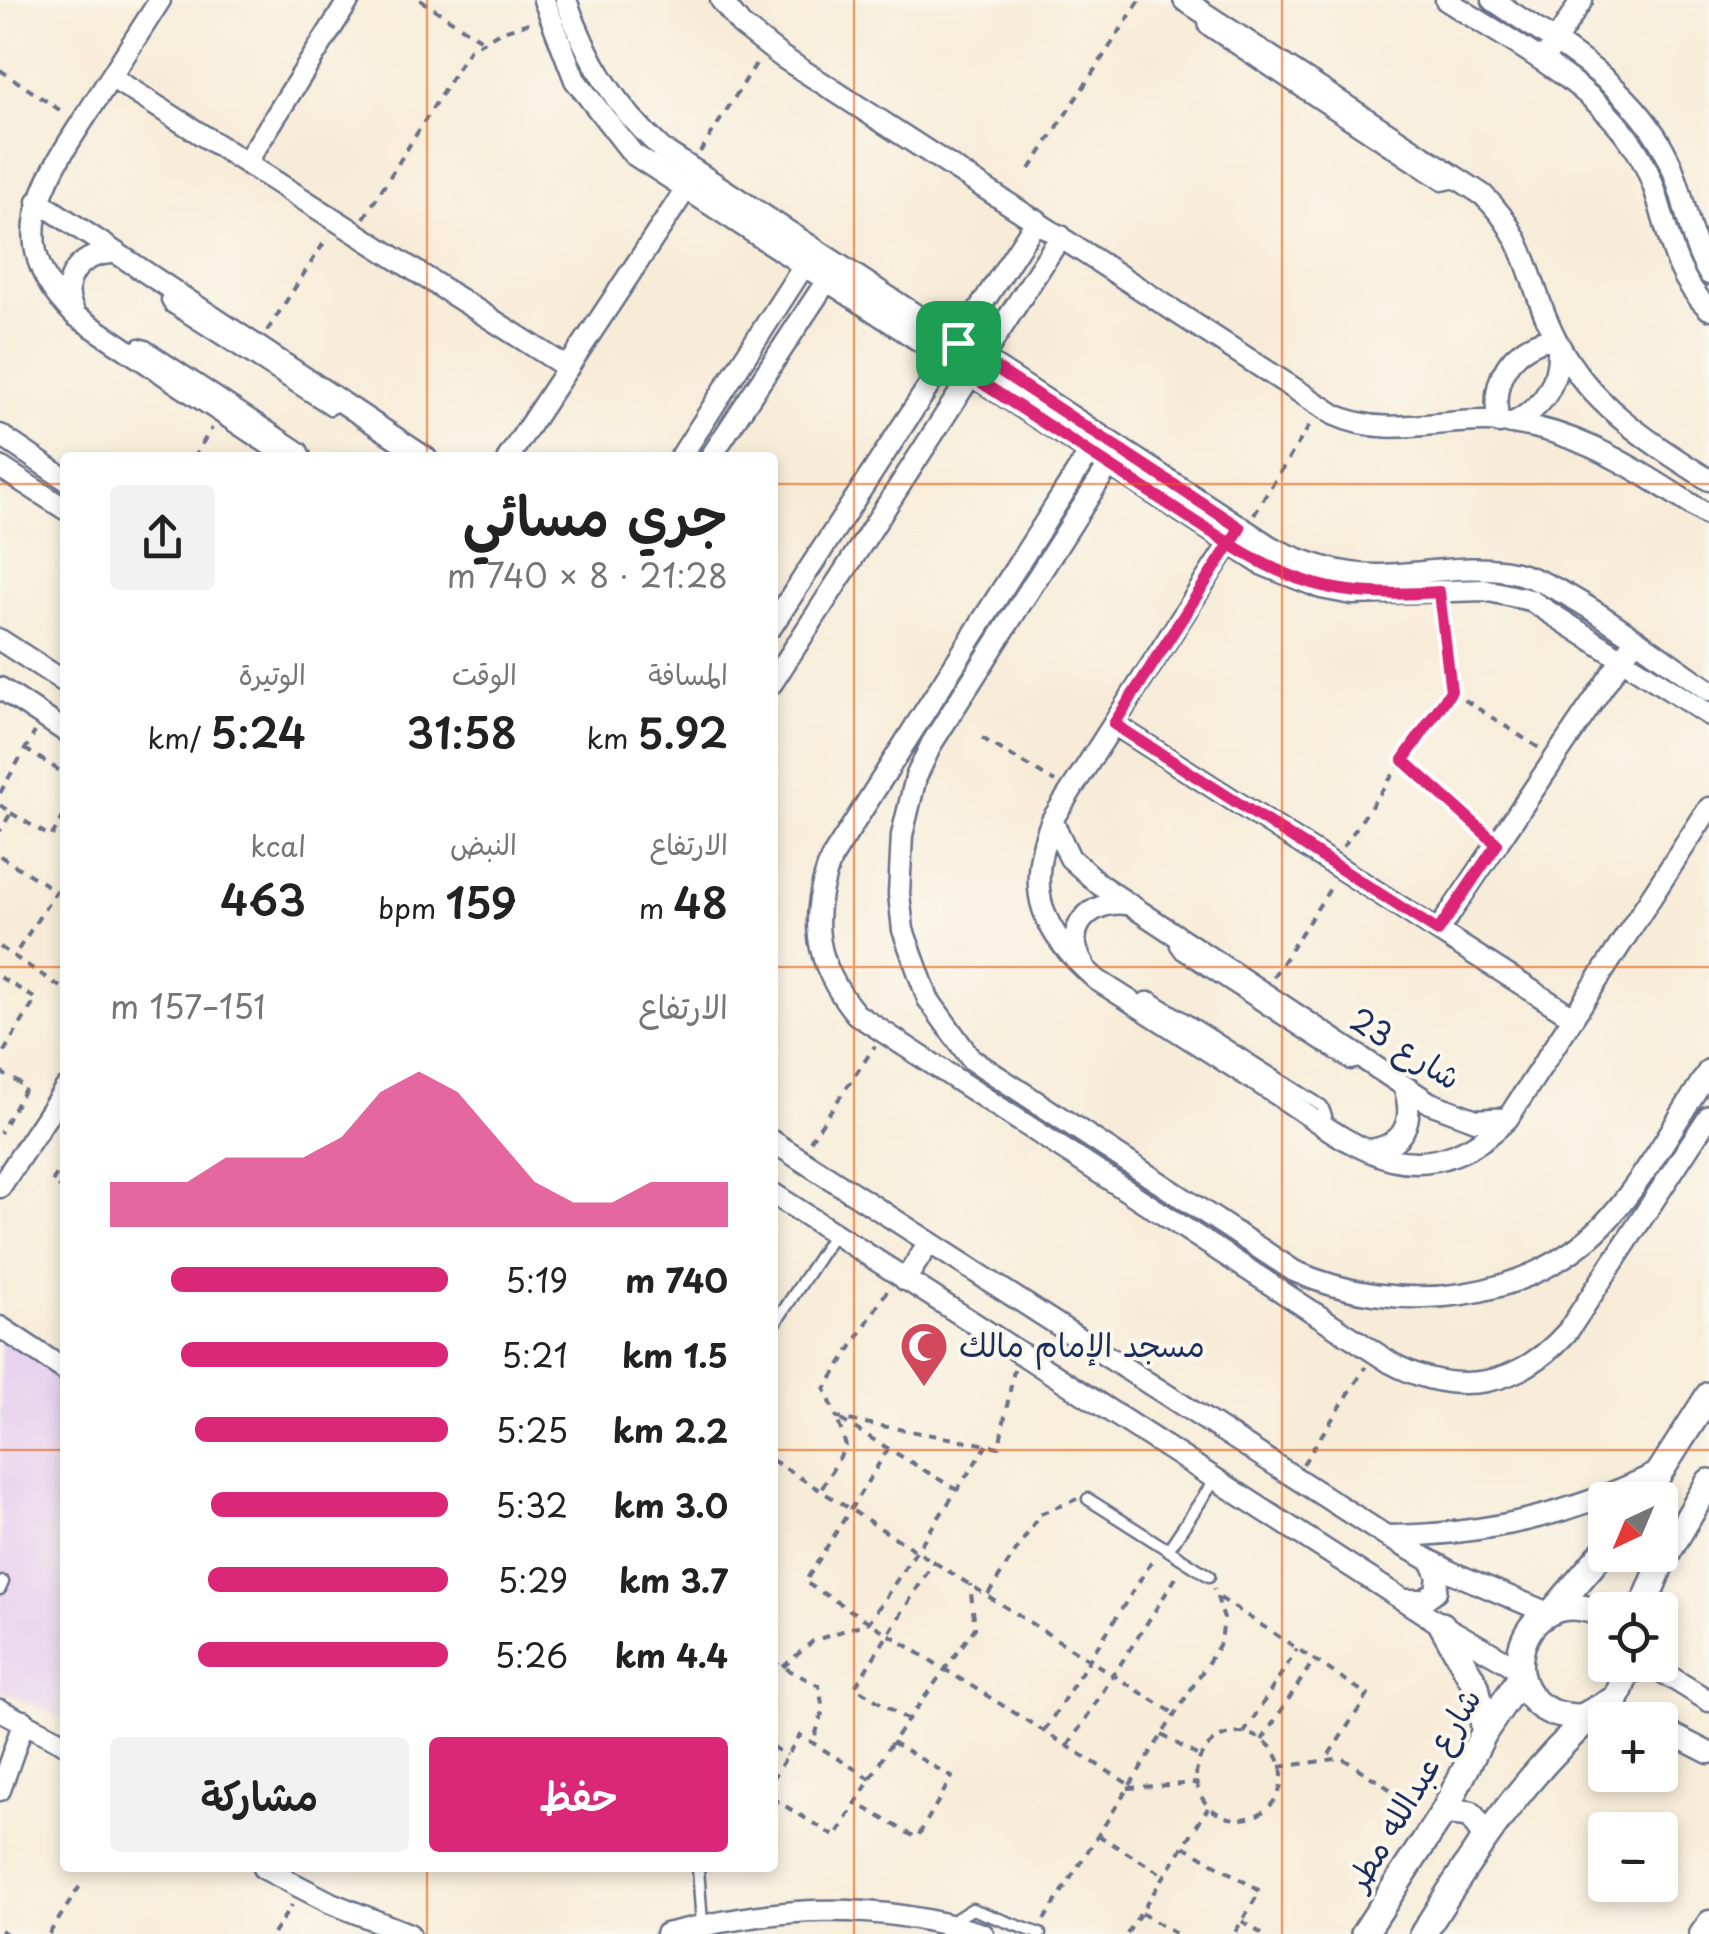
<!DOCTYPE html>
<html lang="ar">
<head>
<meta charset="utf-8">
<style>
  body { margin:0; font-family:"Playpen Sans","Playpen Sans Arabic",sans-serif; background:#f2f2f2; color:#222; direction:rtl; height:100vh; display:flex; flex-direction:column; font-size:38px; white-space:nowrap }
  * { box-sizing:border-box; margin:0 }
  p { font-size:32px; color:#767676 }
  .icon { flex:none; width:55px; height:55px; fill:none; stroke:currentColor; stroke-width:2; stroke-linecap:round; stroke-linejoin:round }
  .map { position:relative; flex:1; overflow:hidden; direction:ltr }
  .sheet { position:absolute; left:60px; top:452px; width:718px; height:1420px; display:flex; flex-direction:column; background:#fff; border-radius:10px; box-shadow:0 5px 15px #0003; direction:rtl }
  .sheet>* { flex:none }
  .needle { width:65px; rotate:224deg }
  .buttons { position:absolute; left:1588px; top:1482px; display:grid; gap:20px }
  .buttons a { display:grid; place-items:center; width:90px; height:90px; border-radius:10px; background:#fff; box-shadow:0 5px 15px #0003; font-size:50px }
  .pin { position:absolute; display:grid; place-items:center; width:85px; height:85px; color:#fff; margin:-42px; border-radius:20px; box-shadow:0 5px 15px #0006 }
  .round { display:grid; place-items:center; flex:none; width:105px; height:105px; border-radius:10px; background:#f2f2f2 }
  .overview { display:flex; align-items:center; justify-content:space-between; height:170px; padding:0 50px }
  h1 { font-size:55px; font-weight:600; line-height:75px }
  .stats { display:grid; grid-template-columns:repeat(3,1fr); gap:15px; height:170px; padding:10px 50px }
  .stats div { display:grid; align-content:center }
  .stats b { font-size:42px; font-weight:600 }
  .stats small { font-size:28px; font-weight:400 }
  .stats p { font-size:28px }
  .chart { height:280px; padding:20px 50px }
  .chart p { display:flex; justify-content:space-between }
  .chart svg { width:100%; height:180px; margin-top:10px; fill:#db2777; opacity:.7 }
  .primary-button { display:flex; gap:20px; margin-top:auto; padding:20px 50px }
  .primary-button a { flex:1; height:115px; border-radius:10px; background:#db2777; color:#fff; font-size:40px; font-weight:600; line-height:115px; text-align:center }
  .primary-button a+a { background:#f2f2f2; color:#222 }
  ul { padding:0 50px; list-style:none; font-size:32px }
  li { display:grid; grid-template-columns:160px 120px 1fr; align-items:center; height:75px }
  li i { height:25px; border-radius:12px; background:#db2777 }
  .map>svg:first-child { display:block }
  .built { fill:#e7d2ef }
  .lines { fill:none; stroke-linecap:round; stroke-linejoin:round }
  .service-casing { stroke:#687189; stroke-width:15 }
  .minor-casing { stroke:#687189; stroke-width:25 }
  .tertiary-casing { stroke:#687189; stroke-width:30 }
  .path { stroke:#687189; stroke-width:4; stroke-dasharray:8 8; stroke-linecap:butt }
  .service { stroke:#fff; stroke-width:10 }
  .minor { stroke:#fff; stroke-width:20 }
  .tertiary { stroke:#fff; stroke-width:25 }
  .route-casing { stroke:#fff; stroke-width:20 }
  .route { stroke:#db2777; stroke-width:12 }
  .grid { fill:none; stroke:#e8590c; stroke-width:2.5; stroke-opacity:0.55 }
  .labels { text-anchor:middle; stroke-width:8; stroke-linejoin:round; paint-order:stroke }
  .street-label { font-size:32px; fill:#1b2f5e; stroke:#fbf7ec }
  .poi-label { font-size:32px; fill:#1b2f5e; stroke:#fbf7ec; text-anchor:start }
</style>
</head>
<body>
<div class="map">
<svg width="1709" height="1934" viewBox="0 0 1709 1934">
  <rect width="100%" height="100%" fill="#fbf7ec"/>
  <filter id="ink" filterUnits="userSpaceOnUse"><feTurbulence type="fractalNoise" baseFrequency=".01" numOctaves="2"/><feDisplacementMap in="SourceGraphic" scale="20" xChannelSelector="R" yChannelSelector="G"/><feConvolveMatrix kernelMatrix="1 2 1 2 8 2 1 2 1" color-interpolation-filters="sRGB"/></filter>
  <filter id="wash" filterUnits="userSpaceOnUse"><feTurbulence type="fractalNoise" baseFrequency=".0048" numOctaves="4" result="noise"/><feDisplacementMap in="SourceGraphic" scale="40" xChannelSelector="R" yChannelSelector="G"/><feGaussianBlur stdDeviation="2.25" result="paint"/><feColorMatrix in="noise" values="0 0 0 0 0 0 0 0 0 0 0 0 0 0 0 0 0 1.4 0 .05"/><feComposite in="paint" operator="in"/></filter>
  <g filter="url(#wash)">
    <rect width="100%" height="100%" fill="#f7ecd8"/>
    <path class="built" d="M0,1336L65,1382V1719L0,1690Z"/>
  </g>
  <g filter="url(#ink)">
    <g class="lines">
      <g class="service-casing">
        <path id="service" d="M1203,12L1205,28L1442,185L1462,181
          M172,290L167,300L171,307L330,409L342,403
          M131,352L139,344L146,346L302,449L306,458
          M1179,938L1176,946L1181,953L1351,1064L1363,1061
          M1138,1006L1145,998H1152L1322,1106L1326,1116L1322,1124
          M772,1328L834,1234
          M1088,1499L1209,1576
          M1168,1550L1216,1478
          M0,1589L3,1582
          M698,1868L702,1924
          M948,1924L972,1909L1040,1934"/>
      </g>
      <g class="minor-casing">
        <path id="minor" d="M160,0C136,37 113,74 89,111C42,183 0,245 76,316L290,458
          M544,0L575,80L633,154L1263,565L1321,588L1352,594L1485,590L1530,600L1709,715
          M566,0C587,60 615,106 662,149L1271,547C1306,564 1342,576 1382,575C1425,574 1469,563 1512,572C1569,584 1658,657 1709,690
          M721,0L741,25L782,57L1335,415C1385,438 1434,420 1486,421C1572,423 1640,472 1709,516
          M1184,0L1483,195C1532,242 1528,289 1558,343C1592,407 1650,442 1709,480
          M1446,0C1511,42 1595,83 1637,151C1669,202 1662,265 1709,309
          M1493,0C1557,44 1633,84 1668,158C1686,196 1687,238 1709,274
          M1548,53L1582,0
          M111,77L568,368
          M246,163L349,0
          M38,201L426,458
          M74,312C57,278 83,251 117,253
          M1499,423C1489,379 1511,346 1555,337
          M1511,424C1545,407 1560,382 1558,344
          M0,435L65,479
          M1089,453L831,859C808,919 815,965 856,1014L1391,1363C1457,1398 1519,1387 1568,1331L1709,1116
          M508,458L692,180
          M680,458L803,267
          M710,458L826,282
          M1109,465L932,743L916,777L902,835L899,894L903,930L928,999L971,1059L1294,1271C1396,1317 1534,1305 1611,1216C1649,1172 1678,1118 1709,1070
          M0,467L65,509
          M1236,533L1052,820C1023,891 1042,932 1097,980C1157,1018 1218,1057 1278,1095C1313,1118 1350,1148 1391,1159C1436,1170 1477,1150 1508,1118L1709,808
          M772,626L1037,220
          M0,640L65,682
          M772,683L1061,236
          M0,688L65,731
          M1114,724L1573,1017
          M1052,820L1070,858L1100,885L1430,1103L1476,1120L1508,1118
          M1438,931L1630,647
          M1083,963C1061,928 1091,900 1126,904
          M772,1141L1386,1536L1451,1572L1548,1613
          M1368,1150C1405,1146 1415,1120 1404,1087
          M0,1187L65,1089
          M772,1193L1442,1625L1519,1669
          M905,1280L929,1243
          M0,1327L65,1370
          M1387,1536C1485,1535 1571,1515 1659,1472
          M1406,1600H1424L1436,1591L1438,1576L1432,1563
          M1651,1665L1709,1701
          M0,1710L65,1744
          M1596,1713L1642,1720
          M1660,1728L1709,1753
          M0,1790L24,1721
          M263,1868L331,1903L409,1934
          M666,1934C780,1906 869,1900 983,1934
          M1700,1934L1709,1921"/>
      </g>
      <g class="tertiary-casing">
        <path id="tertiary" d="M1642,1500L1709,1395
          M1642,1610L1660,1566L1709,1482
          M1553,1611L1605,1550
          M1605,1616C1514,1570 1480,1719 1582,1717L1617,1698L1629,1665
          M1442,1625L1476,1686L1485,1731
          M1444,1811L1470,1814L1485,1835
          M1364,1934L1444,1811L1485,1731L1521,1677
          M1423,1934C1473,1853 1522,1778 1594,1714"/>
      </g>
      <path class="path" d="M420,0L482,40
        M0,70L64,113
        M700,152L759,59
        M1030,169L1140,0
        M364,218L469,50L500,32L535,21
        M267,331L327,238
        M193,458L212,428
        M1254,514L1313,420
        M1451,691L1539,748
        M982,738L1055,782
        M25,749L65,774
        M1404,760L1482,831
        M0,793L35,732
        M0,805L11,813L0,831
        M11,813L51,837L65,814
        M1343,847L1451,691L1442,611
        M0,856L56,891L14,956
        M0,947L65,990
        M0,977L36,999L0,1058
        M1273,977L1333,884
        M0,1072L26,1087L0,1133
        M810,1141L875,1046
        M65,1161L52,1182L65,1190
        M887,1291L825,1389L837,1418L999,1447L1014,1370
        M841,1420L957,1490
        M888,1449L805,1582L1130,1785
        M772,1460L1175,1714
        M1303,1464L1366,1367
        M822,1488L846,1446L837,1418
        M988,1594L1040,1514L1077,1499
        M1220,1598L1368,1695L1328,1756
        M772,1661L819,1686L823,1710L813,1743
        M783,1667L813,1641L869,1622L987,1445
        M908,1720L855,1687L935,1560
        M1044,1731L1154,1558
        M1244,1733L1297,1649
        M1196 1776a43 43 0 1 1 86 0a43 43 0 1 1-86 0Z
        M1162,1735L1200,1757
        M1262,1740L1314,1660
        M892,1742L952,1777L917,1838L856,1803L892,1742L975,1628L970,1584
        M1068,1746L1179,1573
        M772,1747L787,1755
        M1280,1767L1342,1758L1422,1810
        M772,1780L800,1735L871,1779
        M1128,1788L1197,1783
        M772,1798L836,1837L856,1803
        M1098,1835L1165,1876
        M1184,1846L1260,1891L1234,1934
        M1141,1913L1176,1934
        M1044,1920L1221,1642L1224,1619L1214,1588
        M1242,1921L1262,1934
        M0,1930L7,1934
        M49,1934L80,1886
        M273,1934L292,1905
        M1127,1934L1208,1808"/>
      <use href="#service" class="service"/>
      <use href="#minor" class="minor"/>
      <use href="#tertiary" class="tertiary"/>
    </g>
  </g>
  <g class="lines" filter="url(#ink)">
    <g class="route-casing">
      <path id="route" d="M958,343L947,360L1230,544L1114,724L1438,931L1497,844L1403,760L1451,691L1439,592C1354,598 1303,591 1230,544L1240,528L958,343"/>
    </g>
    <use href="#route" class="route"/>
  </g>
  <path class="grid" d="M427,0V458M854,0V1934M1282,0V1934M0,484H65M772,484H1709M0,967H65M772,967H1709M0,1450H65M772,1450H1709M427,1868V1934"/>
  <defs>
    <g id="mosque-pin" transform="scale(2.5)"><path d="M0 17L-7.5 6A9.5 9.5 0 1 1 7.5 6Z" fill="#d1495b" stroke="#fbf7ec"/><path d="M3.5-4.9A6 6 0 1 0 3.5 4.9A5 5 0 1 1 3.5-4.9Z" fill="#fff"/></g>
  </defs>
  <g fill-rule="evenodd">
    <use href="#mosque-pin" x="924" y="1346"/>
  </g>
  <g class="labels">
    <g class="street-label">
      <text transform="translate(1405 1049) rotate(32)" y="11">شارع 23</text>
      <text transform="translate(1414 1789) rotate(-59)" y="11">شارع عبدالله مطر</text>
    </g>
    <g class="poi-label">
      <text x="959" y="1357">مسجد الإمام مالك</text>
    </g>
  </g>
</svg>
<div class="buttons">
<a><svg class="needle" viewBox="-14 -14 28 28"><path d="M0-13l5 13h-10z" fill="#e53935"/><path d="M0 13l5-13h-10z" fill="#767676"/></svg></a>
<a><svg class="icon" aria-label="locate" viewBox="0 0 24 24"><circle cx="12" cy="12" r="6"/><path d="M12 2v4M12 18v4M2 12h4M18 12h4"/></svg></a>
<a>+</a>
<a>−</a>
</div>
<div class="pin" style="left:958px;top:343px;background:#1e9e55"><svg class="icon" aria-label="arrive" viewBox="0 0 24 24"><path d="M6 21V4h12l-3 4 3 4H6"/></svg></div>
<section class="sheet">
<div class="overview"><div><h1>جري مسائي</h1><p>21:28 · 8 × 740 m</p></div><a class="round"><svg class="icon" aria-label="share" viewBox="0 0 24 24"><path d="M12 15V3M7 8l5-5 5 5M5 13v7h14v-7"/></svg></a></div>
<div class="stats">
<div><p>المسافة</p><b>5.92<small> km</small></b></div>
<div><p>الوقت</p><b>31:58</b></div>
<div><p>الوتيرة</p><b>5:24<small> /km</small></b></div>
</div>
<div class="stats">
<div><p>الارتفاع</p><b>48<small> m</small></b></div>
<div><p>النبض</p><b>159<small> bpm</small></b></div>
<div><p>kcal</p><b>463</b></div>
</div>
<div class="chart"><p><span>الارتفاع</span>151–157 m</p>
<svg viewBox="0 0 160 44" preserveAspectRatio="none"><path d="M0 44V33L10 33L20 33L30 27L40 27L50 27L60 22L70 11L80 6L90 11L100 22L110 33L120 38L130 38L140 33L150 33L160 33V44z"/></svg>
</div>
<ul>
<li><b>740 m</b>5:19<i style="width:82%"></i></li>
<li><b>1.5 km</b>5:21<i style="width:79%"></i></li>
<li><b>2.2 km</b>5:25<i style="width:75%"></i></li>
<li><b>3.0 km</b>5:32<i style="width:70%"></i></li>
<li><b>3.7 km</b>5:29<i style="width:71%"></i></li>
<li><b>4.4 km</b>5:26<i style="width:74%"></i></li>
</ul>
<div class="primary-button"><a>حفظ</a><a>مشاركة</a></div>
</section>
</div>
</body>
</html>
